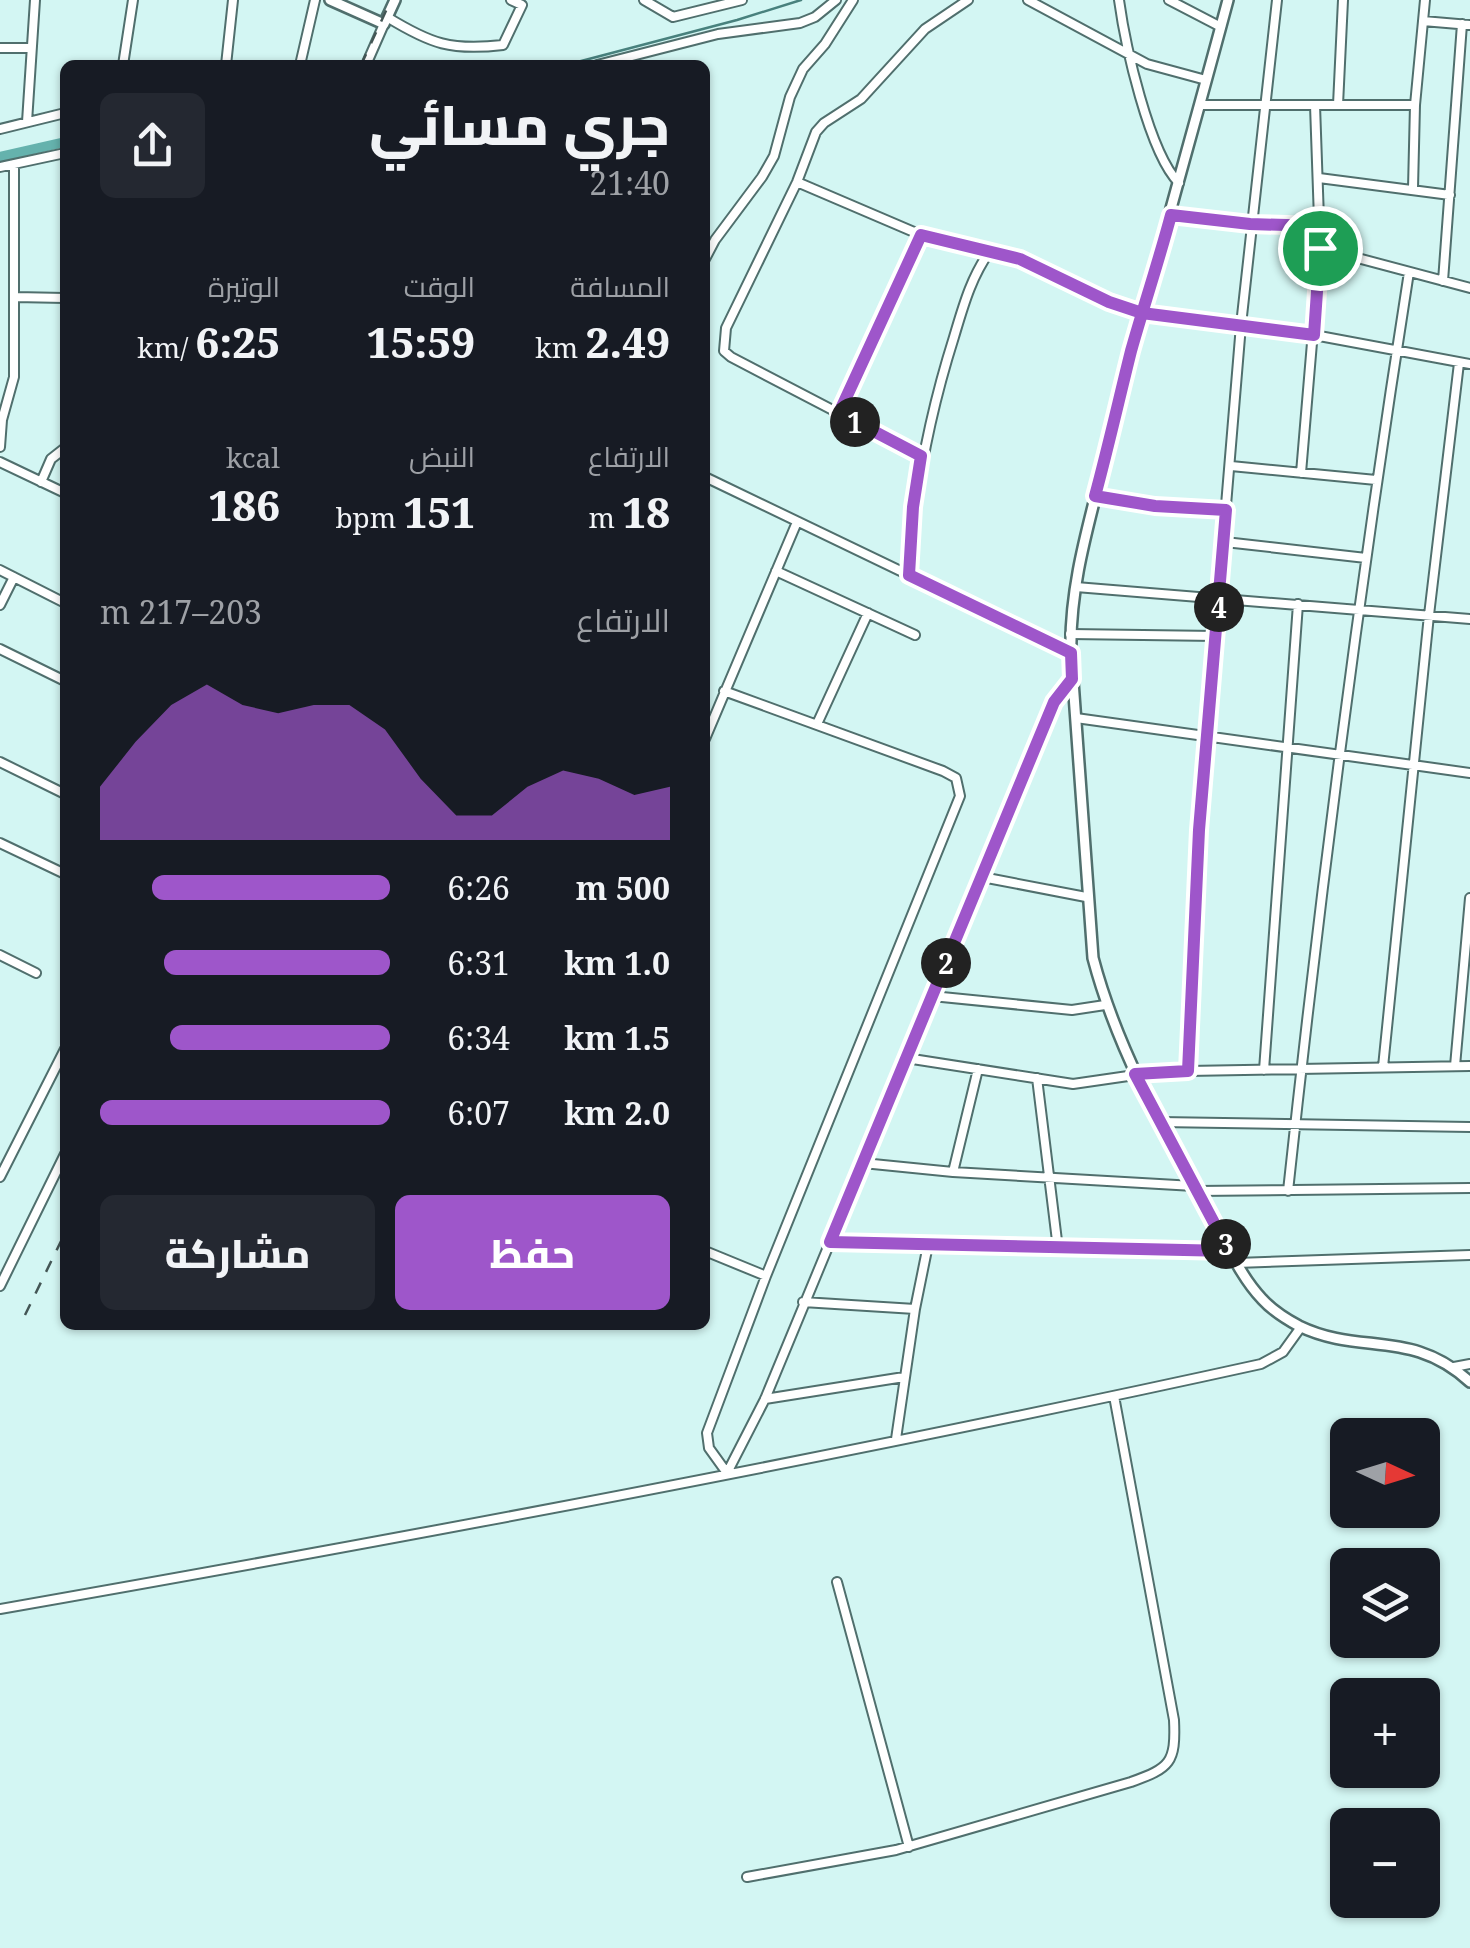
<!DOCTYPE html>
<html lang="ar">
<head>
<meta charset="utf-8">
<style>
  body { margin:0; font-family:"Noto Serif",Cairo,serif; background:#242831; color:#f1f3f6; direction:rtl; height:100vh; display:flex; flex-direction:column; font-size:38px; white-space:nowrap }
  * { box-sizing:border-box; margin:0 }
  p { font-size:32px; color:#9ea1a6 }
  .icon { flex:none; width:55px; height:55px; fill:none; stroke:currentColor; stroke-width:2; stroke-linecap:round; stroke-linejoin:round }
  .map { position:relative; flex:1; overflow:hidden; direction:ltr }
  .side { position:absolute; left:60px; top:60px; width:650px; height:1270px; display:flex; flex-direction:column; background:#171b24; border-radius:15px; box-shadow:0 2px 8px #0004; direction:rtl }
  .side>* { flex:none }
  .needle { width:65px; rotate:94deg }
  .buttons { position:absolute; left:1330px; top:1418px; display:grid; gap:20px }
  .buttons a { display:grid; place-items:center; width:110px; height:110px; border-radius:15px; background:#171b24; box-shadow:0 2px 8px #0004; font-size:50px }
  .pin { position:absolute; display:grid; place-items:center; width:85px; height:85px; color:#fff; margin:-42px; border:5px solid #fff; border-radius:50%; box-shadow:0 2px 10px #0007 }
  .km { position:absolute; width:50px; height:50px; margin:-25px; border-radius:50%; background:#222; color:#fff; font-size:28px; line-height:50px; text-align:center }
  .round { display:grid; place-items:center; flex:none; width:105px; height:105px; border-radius:15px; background:#242831 }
  .overview { display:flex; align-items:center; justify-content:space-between; height:170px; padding:0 40px }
  h1 { font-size:55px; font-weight:800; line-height:75px }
  .metrics { display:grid; grid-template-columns:repeat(3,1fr); gap:15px; height:170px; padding:10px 40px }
  .metrics div { display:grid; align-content:center }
  .metrics b { font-size:42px; font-weight:800 }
  .metrics small { font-size:28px; font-weight:400 }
  .metrics p { font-size:28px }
  .chart { height:280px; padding:20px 40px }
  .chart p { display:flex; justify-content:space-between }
  .chart svg { width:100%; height:180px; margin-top:10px; fill:#9e56ca; opacity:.7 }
  .cta { display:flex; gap:20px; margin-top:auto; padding:20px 40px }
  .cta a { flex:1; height:115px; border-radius:15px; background:#9e56ca; color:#fff; font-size:40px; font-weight:800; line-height:115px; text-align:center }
  .cta a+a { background:#242831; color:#f1f3f6 }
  ul { padding:0 40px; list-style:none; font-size:32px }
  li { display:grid; grid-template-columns:160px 120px 1fr; align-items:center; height:75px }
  li i { height:25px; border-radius:12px; background:#9e56ca }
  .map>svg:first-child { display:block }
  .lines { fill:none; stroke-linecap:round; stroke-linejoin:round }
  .stream { stroke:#48817d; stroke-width:2.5 }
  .canal { stroke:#65b2ad; stroke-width:10 }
  .minor-casing { stroke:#506f6d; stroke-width:12 }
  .tertiary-casing { stroke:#506f6d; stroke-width:14 }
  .minor { stroke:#fff; stroke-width:8 }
  .tertiary { stroke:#fff; stroke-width:9 }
  .rail { stroke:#445655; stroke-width:2.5; stroke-dasharray:12 12; stroke-linecap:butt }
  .route-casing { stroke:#fff; stroke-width:20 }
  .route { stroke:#9e56ca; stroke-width:12 }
</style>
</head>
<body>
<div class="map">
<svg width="1470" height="1948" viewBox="0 0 1470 1948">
  <rect width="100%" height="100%" fill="#d3f6f3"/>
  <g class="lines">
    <path class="stream" d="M566,65L737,20L801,0"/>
    <path class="canal" d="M0,157L65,142"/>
    <g class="minor-casing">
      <path id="minor" d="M644,0L673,17L742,0
        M1028,0L1147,64L1206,80
        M1119,0C1125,44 1149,153 1179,183
        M1169,0L1221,27
        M387,17C431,44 451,51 503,45L522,5L511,0
        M1423,21L1470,25
        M0,48H31
        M123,65L133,0
        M226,65L233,0
        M300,65L315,0
        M366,65L384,24
        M597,65L718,34L800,23L815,17L836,0
        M1200,105H1415
        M1338,105L1343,0
        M27,122L35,0
        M0,129L65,113
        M0,167L65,153
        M1319,178L1450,195
        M797,182L921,235L1020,259L1109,302L1142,313L1314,335L1470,364
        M1413,188L1415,105L1425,0
        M1171,215L1250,224L1320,226
        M1320,248L1470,288
        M705,259L715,240L762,177L774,156L790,97L803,69L825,44L853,0
        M1443,281L1462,24
        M15,297L65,298
        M839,413L921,235
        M0,447L2,420L14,377V164
        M921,456L731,357L724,351L726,328L797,182L816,132L824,123L861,99L925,29L968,0
        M0,462L65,493
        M1231,466L1376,480
        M1301,473L1320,248L1315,105
        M705,477L1071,653
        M41,482L51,459L65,448
        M1095,496L1155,506L1227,510
        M1225,542L1366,558
        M0,570L65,603
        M776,571L915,635
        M909,575C914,492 929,416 954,337C963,307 971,277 990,251
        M1076,587L1470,619
        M0,605L14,577
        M1070,634L1216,636
        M0,649L65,681
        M724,691L943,771L956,778L960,796L766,1276L707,1433L709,1448L727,1473L765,1399L1054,702L1072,679
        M1076,718L1470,773
        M817,724L868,613
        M705,739L797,522
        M0,762L65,794
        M0,843L65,874
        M982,877L1086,897
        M0,955L36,973
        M932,996L1072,1010L1105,1005
        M906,1058L1073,1084L1135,1075L1188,1071L1470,1066
        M1455,1066L1470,898
        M1383,1067L1429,615L1459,363
        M1264,1070L1298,604
        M1188,1071L1199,830L1241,325L1277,0
        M1037,1078L1058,1249
        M1160,1122L1470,1127
        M863,1163L953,1172L1194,1186
        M953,1172L978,1069
        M0,1177L65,1049
        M1197,1191L1470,1188
        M1288,1191C1321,884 1361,577 1409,272
        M829,1243L1229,1251
        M705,1251L766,1276
        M1236,1263L1470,1255
        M0,1286L65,1154
        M803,1302L915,1309
        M1454,1367L1470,1364
        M765,1399L904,1377
        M896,1439L915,1309L928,1245
        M837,1582L909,1847
        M0,1609C422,1535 843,1456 1261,1364L1283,1352L1301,1327
        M747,1877L896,1850L1131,1782C1170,1768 1176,1763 1174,1720L1114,1396"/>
    </g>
    <g class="tertiary-casing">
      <path id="tertiary" d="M330,0L384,24L395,0
        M1228,0C1188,150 1144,300 1107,451C1091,517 1069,584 1071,653L1093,958C1118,1053 1167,1136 1214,1221C1229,1248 1241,1277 1262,1299C1272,1310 1286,1319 1299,1326C1361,1356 1411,1328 1470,1382"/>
    </g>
    <use href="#minor" class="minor"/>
    <use href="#tertiary" class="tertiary"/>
    <path class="rail" d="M361,65L391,0
      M25,1315L65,1233"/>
  </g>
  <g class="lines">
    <g class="route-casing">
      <path id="route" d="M1320,248L1314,335L1142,313L1109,302L1020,259L921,235L839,413L921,456L913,507L909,575L1071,653L1072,679L1054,702L830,1242L1229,1251L1135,1074L1188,1071L1199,830L1226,510L1155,506L1095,496C1108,448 1119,399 1131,351C1144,305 1159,260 1171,215L1250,224L1320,226V248"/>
    </g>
    <use href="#route" class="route"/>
  </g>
</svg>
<div class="buttons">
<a><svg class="needle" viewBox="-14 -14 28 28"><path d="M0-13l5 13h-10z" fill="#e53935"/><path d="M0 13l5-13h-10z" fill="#9ea1a6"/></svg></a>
<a><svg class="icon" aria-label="layers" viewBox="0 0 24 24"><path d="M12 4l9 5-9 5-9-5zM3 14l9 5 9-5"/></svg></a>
<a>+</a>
<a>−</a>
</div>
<div class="pin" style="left:1320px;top:248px;background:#1e9e55"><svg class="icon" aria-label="arrive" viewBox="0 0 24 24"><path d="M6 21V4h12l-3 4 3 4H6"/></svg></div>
<b class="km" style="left:855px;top:422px">1</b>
<b class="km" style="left:946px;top:963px">2</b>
<b class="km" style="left:1226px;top:1244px">3</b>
<b class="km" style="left:1219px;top:607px">4</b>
<section class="side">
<div class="overview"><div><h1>جري مسائي</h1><p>21:40</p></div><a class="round"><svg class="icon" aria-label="share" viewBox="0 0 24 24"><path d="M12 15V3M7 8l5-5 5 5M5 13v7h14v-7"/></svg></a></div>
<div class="metrics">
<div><p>المسافة</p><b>2.49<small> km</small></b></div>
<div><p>الوقت</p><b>15:59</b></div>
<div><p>الوتيرة</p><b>6:25<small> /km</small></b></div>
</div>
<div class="metrics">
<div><p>الارتفاع</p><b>18<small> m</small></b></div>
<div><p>النبض</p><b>151<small> bpm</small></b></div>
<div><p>kcal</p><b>186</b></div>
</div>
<div class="chart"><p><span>الارتفاع</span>203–217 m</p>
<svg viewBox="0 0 160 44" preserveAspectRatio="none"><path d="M0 44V31L10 20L20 11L30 6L40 11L50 13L60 11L70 11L80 17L90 29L100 38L110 38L120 31L130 27L140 29L150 33L160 31V44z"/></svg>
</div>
<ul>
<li><b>500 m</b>6:26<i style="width:82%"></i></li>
<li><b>1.0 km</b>6:31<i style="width:78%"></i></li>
<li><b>1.5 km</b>6:34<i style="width:76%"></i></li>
<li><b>2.0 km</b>6:07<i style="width:100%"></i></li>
</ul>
<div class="cta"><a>حفظ</a><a>مشاركة</a></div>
</section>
</div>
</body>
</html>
